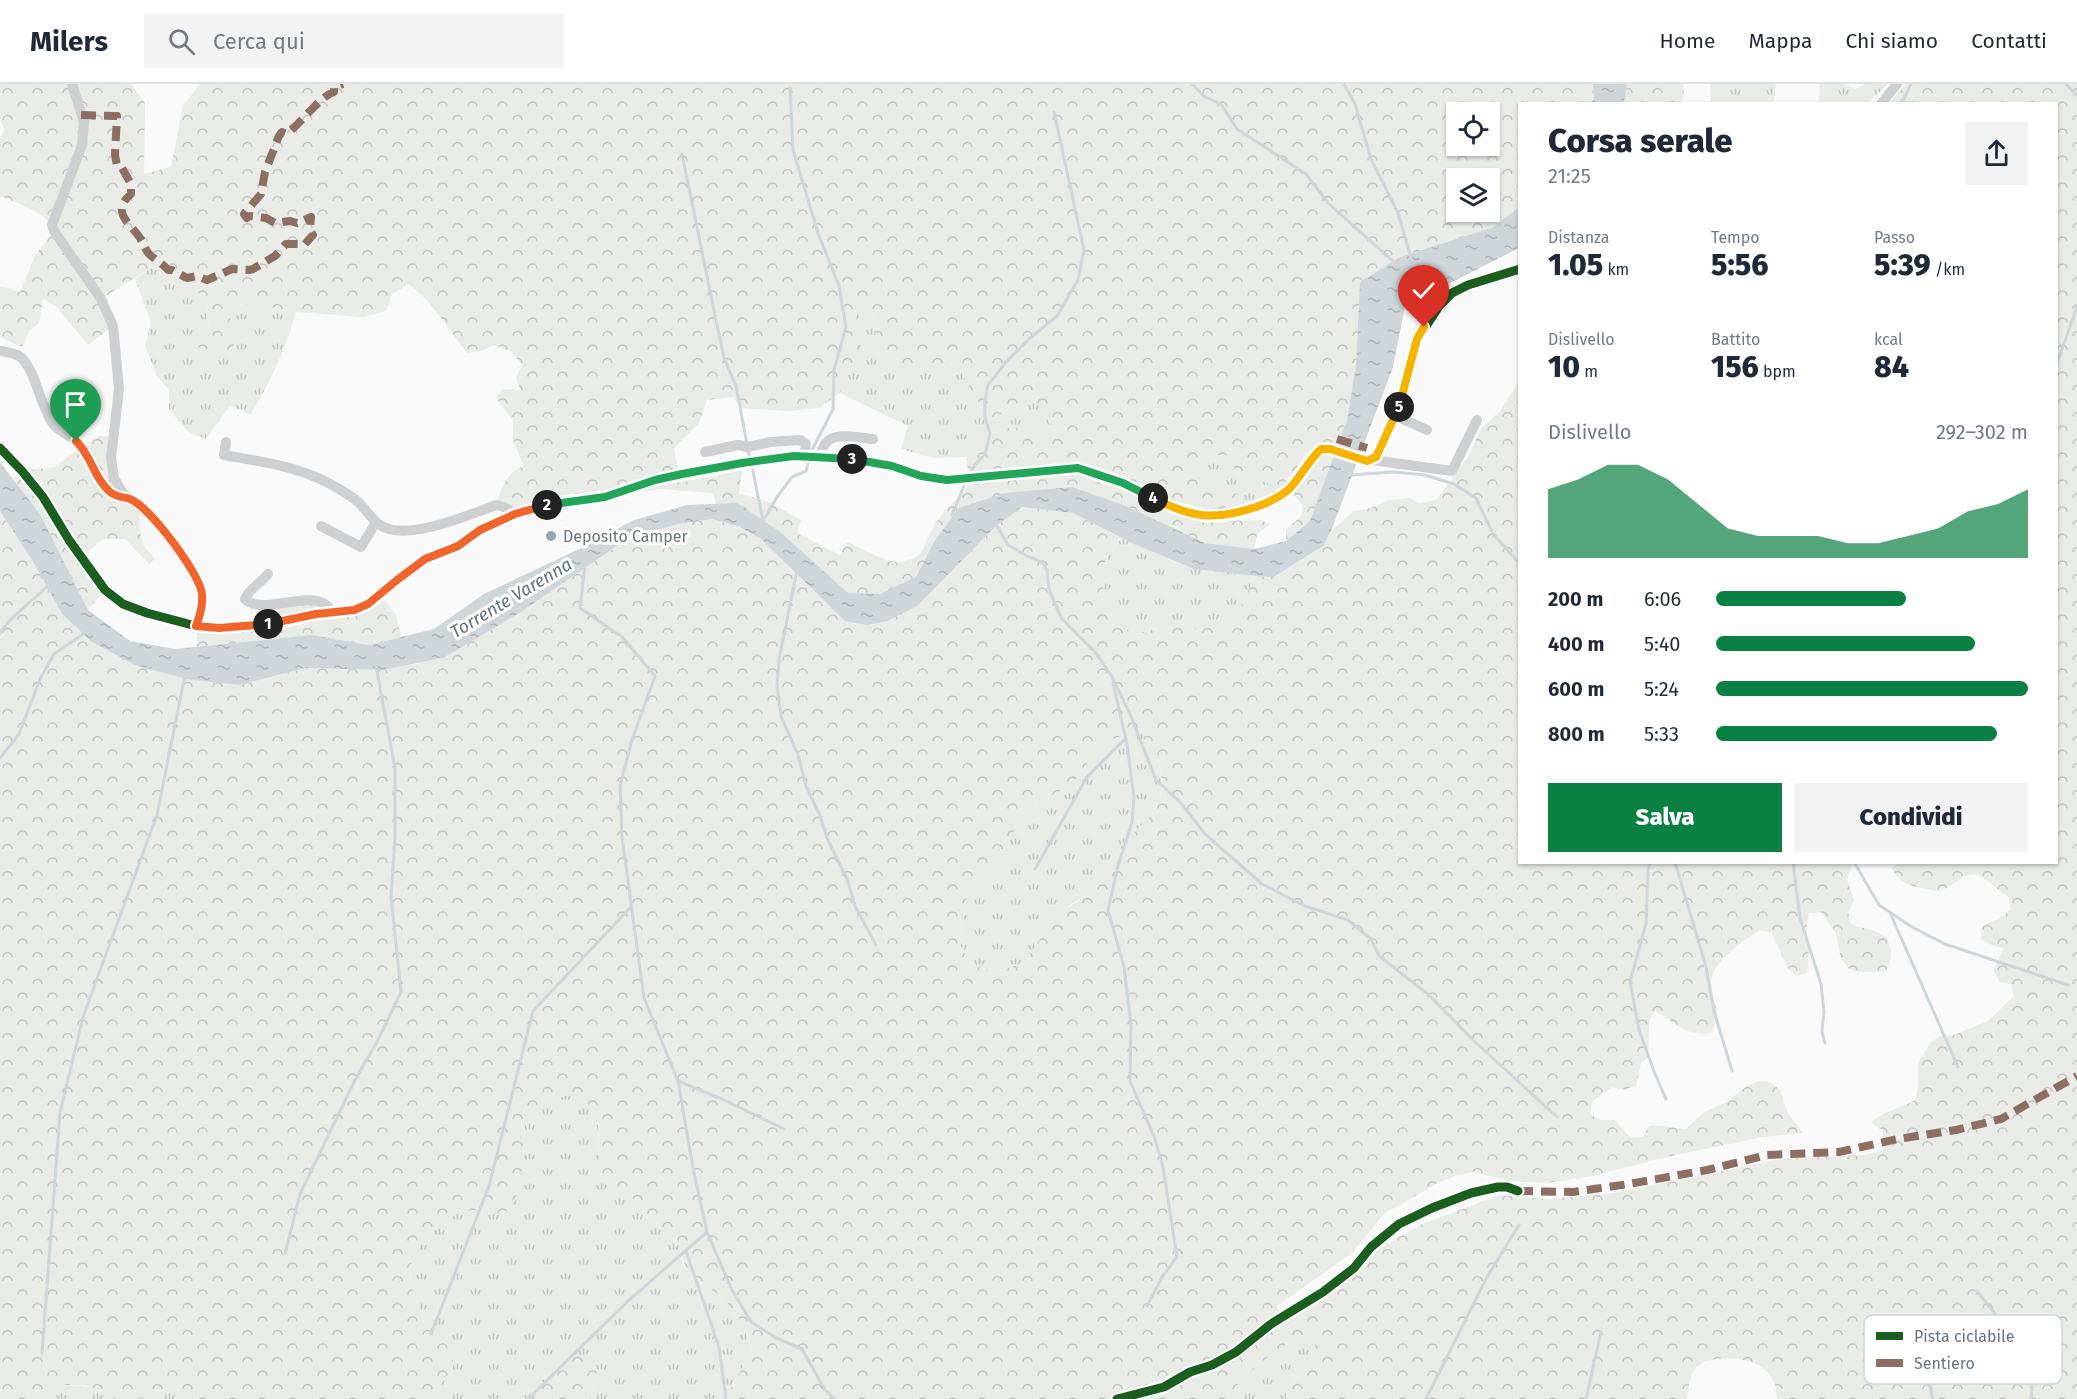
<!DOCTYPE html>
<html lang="it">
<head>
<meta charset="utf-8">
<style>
  body { margin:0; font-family:"Fira Sans",sans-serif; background:#f2f2f3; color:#1f2937; height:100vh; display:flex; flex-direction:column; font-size:22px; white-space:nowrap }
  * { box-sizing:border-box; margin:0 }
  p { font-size:20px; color:#747a83 }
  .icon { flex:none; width:33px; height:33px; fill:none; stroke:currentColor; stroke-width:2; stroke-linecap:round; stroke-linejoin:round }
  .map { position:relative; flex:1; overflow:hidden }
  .drawer { position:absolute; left:1518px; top:18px; width:540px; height:762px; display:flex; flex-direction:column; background:#fff; border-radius:0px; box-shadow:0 2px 4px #0004 }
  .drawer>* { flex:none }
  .tools { position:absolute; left:1446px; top:18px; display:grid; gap:12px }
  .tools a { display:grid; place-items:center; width:54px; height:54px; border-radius:0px; background:#fff; box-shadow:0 2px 4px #0004; font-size:30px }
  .pin { position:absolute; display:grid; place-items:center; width:51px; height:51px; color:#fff; margin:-62px -26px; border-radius:50% 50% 50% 0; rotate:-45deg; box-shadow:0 0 6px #0007 }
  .pin .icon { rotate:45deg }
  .km { position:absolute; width:30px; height:30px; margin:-15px; border-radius:50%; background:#222; color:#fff; font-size:16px; line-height:30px; text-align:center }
  .round { display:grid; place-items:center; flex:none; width:63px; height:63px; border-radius:0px; background:#f2f2f3 }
  .headline { display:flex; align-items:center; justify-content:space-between; height:102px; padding:0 30px }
  h1 { font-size:33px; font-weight:800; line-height:45px }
  .stats { display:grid; grid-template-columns:repeat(3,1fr); gap:9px; height:102px; padding:6px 30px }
  .stats div { display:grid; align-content:center }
  .stats b { font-size:30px; font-weight:800 }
  .stats small { font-size:16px; font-weight:400 }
  .stats p { font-size:16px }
  .chart { height:168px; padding:12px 30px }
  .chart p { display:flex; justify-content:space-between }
  .chart svg { width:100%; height:108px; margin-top:6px; fill:#0b8043; opacity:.7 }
  .action { display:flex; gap:12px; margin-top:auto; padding:12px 30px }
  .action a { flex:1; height:69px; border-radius:0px; background:#0b8043; color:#fff; font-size:24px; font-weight:800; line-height:69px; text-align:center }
  .action a+a { background:#f2f2f3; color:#1f2937 }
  ul { padding:0 30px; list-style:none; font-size:20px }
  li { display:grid; grid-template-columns:96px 72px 1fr; align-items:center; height:45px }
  li i { height:15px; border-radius:8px; background:#0b8043 }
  header { display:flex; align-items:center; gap:36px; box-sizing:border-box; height:84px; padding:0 30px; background:#fff; border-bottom:2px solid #e0e1e3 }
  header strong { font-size:28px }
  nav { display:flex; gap:33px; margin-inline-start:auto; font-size:21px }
  .search { width:420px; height:54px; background:#f2f2f3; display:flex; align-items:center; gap:15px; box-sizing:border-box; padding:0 21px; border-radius:0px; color:#747a83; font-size:22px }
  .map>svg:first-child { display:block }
  .grass { fill:url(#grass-tufts) }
  .forest { fill:url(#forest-crowns); fill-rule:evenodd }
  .water { fill:url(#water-ripples) }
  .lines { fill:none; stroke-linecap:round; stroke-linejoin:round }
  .stream { stroke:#ced6d9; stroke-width:3 }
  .minor { stroke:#cecfd0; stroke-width:10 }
  .quiet { stroke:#8d6e63; stroke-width:8; stroke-dasharray:15 8; stroke-linecap:butt }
  .cycleway-casing { stroke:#fff; stroke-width:13 }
  .cycleway { stroke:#1b5e20; stroke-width:9 }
  .split-1-casing { stroke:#fff; stroke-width:12 }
  .split-2-casing { stroke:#fff; stroke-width:12 }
  .split-3-casing { stroke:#fff; stroke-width:12 }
  .split-4-casing { stroke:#fff; stroke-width:12 }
  .split-5-casing { stroke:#fff; stroke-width:12 }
  .split-6-casing { stroke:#fff; stroke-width:12 }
  .split-1 { stroke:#f0652b; stroke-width:8 }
  .split-2 { stroke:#f0652b; stroke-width:8 }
  .split-3 { stroke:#22a559; stroke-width:8 }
  .split-4 { stroke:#22a559; stroke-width:8 }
  .split-5 { stroke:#f5b400; stroke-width:8 }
  .split-6 { stroke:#f5b400; stroke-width:8 }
  .poi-dot { fill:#99a4ac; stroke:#fff; stroke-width:2 }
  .labels { text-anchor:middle; stroke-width:6; stroke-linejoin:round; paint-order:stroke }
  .poi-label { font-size:16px; fill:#657683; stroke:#fff; text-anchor:start }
  .water-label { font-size:18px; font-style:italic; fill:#60757c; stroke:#fff }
  .key { fill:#fff; stroke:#d1d6da; stroke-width:1.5 }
  .key-label { font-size:16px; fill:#657683 }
</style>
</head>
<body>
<header>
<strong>Milers</strong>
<div class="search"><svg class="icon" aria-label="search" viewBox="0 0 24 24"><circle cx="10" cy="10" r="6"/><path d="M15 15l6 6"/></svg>Cerca qui</div>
<nav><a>Home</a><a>Mappa</a><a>Chi siamo</a><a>Contatti</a></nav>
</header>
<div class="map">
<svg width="2077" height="1315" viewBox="0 0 2077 1315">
  <defs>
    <pattern id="grass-tufts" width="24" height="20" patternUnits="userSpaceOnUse" patternTransform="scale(1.5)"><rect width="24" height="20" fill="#e8ebe6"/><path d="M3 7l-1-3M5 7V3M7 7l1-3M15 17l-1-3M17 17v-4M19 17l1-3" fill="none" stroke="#c0c3c0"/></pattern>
    <pattern id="forest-crowns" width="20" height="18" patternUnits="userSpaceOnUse" patternTransform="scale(1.5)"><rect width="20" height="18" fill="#e8ebe6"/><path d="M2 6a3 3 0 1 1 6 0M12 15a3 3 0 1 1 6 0" fill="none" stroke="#c0c3c0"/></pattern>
    <pattern id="water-ripples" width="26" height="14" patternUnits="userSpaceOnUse" patternTransform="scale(1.5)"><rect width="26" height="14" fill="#ced6d9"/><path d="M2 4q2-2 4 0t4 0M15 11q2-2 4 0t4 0" fill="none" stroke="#abb2b5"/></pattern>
  </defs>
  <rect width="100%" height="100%" fill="#f9f9f9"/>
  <path class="grass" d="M1710,0H1776L1773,19L1711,20Z
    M1819,0H1844L1855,5L1866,0H1888L1868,19L1818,20L1820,7Z
    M152,183L173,192L207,215L209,246L235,250L227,222L248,220L296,228C284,269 272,295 250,331L230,321L206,355L188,348L169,325V306L157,292L145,262L151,238L135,195Z
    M857,222L872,224L875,249L931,282L956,279L979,319L985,338L1006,327L1030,310L1053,342L1041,352L1021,344L983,352L966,373L933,374L901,365L908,342L840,309V289L864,269L855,247Z
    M1208,371H1228L1289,405L1243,427L1240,411L1204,398L1199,392Z
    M1122,454L1171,476L1194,485L1255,492L1240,525L1228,536L1210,544L1192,546L1173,543L1154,545L1136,550C1131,548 1123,546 1119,542C1114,538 1110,528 1107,522C1097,495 1101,474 1122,454Z
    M1140,647L1153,661L1159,679L1162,697L1160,715L1150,733L1122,760L1104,795L1089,809L1071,820L1023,879L1006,885L987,886L970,878L961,863L962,826L968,810L979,795L995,785L1006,770L1011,752L1022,734L1037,722L1068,702L1082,689L1092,671L1104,657Z
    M568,1011L586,1018L598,1031L599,1088L611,1102L628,1110L642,1123L649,1139L666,1147L679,1162L683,1181L694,1196L711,1205L727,1217L739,1232L752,1266L725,1315H590L597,1288L592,1270L547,1294L535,1315H427L453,1286V1268C440,1253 424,1238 417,1220C413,1210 409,1195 411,1184C413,1163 442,1135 462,1128C476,1124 488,1128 502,1132L523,1081L525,1041L534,1025L551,1016Z
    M1298,1253H1307L1316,1256L1314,1278L1301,1291L1293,1295L1286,1309L1287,1315H1235V1305L1244,1291L1290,1257Z
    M62,1301C85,1301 95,1303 115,1315H47Z
    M172,1303L189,1311L191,1315H141L153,1308Z"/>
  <path class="forest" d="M0,0H131L145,19L144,90L171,83L183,22L200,0H1593L1594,14L1591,19L1520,20L1519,123L1494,143L1400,173L1360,198L1356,281L1347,336L1310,437L1286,457V446L1301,432L1303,421L1289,405L1255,396L1236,387L1228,371H1208L1199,392L1204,398L1240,411L1243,427L1220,432L1221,437L1261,436L1270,440L1257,450L1254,465L1205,459L1126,422L1005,409L934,458L916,493L880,510L847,509L779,447L737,419L716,420L713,409L660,405L515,430L496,421C502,404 505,389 524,382L513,357V337L496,314L502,305L520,306L516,293L522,281L512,268L494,261L481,267L467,269L428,217L409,200L392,210L386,227L363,233L296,228L248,220L227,222L235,250L233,266L207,276L198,262L209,246L207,215L173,192L152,183L101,215L113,242L88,261L55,221L43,215L39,239L29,247L22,263L0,253V202L20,208L35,172L54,147C48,128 17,119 0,112V54L5,46L0,36ZM1456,28H1490V62H1456ZM1456,94H1490V128H1456ZM858,222L872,225L875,249L887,280L901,286L956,279L979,319L985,338L1006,327L1030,311L1053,342L1041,352L1021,344L989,345L966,373L969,394L966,406L945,426L935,440L921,469L914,474L901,478L888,477L847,458L840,471L797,449L801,436L769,418L739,409L743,379L679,390L674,364L699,339L707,316L733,313L741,324L787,327L819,324L840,309V289L864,270L855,247Z
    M1627,0H1683L1684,11L1681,19L1624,20Z
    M1906,0H2077V1315H1777C1776,1303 1774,1294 1765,1286C1752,1272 1703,1268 1693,1288C1689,1296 1688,1306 1687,1315H1287L1285,1300L1301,1291L1314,1278L1315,1257C1305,1253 1299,1253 1290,1257L1244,1291L1235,1305V1315H725L752,1266C744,1241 735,1221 712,1206C706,1202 698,1200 693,1194C681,1181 685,1172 678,1161C671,1150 660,1145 649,1139L642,1123L628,1110L611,1102L599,1088L598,1031L586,1018L568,1011L551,1016L534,1025L525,1041L523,1081L515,1118L502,1132C488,1128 476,1124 462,1128C442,1135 413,1163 411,1184C409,1195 413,1210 417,1220C424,1238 440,1253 453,1268V1286L427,1315H191L189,1310L172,1303L153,1308L141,1315H115L101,1307L84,1301H62L47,1315H0V427L34,479L62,530L240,601L305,584L384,586L445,573L521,528L627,455L678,440L712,435L738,442L761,455L845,537L947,492L997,441L1022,423L1073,429L1122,454C1101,474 1097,495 1107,522C1110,528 1114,538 1119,542C1123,546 1131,548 1137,550L1154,545L1174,543L1192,546L1210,544L1228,536L1240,525L1255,492L1275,493L1323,462L1331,447L1354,427L1371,424L1388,416L1410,414L1418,419L1428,418L1437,415L1468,373L1481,345L1501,326L1519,297L1520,778L1853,779L1847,794L1854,817L1848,828L1851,840C1860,844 1866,844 1875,847C1893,853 1894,873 1886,887L1860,888L1849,885L1841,875L1836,849L1821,828L1809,829C1803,849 1812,868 1807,889L1796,892L1787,883L1772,849L1760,846C1744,856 1711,878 1711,899C1712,922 1723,921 1712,949C1684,953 1677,939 1655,927L1649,937L1648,974L1641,979L1636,1002L1624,1006L1612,1003L1592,1018L1590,1030L1601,1036H1614L1631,1054L1643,1053L1649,1042C1662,1040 1673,1045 1686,1045L1704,1028L1727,1018L1747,1002L1759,997L1770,998L1780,1006L1787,1028L1803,1049L1763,1053L1666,1073L1593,1092L1547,1099L1510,1097L1474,1088L1457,1091L1440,1098L1385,1129L1352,1169L1277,1222L1283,1236L1335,1208L1380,1164L1422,1140L1500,1111L1548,1115L1615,1109L1781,1075L1863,1071L1883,1067V1047L1871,1038C1884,1027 1900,1025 1915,1016L1918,1004V979L1931,958L1942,951H1954L1988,937L2014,912L2011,900L1999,898L1994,886L2004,864L1992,861L1981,855L1982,842L2002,833L2011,825L2008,812C1999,808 1985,792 1977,791C1964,788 1955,801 1944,805C1936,809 1929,805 1921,804C1905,800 1902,800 1892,785L1897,778H2056V20L1889,19ZM1140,647L1153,661L1159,679L1162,697L1160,715L1150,733L1122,760L1104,795L1089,809L1057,832L1023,879L1006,885L987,886L970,878L961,863L962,826L968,810L979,795L995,785L1006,770L1011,752L1022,734L1037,722L1068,702L1082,689L1092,671L1104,657Z
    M100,352L114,353V394L139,422L140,447L144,462L155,475L149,480L125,455H103L82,473L105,506L88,526L40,430L13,394L22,387L55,383L82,362Z
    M380,510L396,531L401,553L369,561L311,551L196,563L198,542L257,541L259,521L311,516L334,529Z
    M593,1270L597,1288L590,1315H535C551,1286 558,1272 593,1270Z"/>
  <path class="water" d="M1593,0H1627L1624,19H1591L1594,14Z
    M1519,123V164L1405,222L1393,283L1331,447L1323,462L1274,493L1255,492L1194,485L1134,460L1073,429L1022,423L997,441L917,522L887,537L867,541L845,537L761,455L738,442L712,435L678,440L627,455L521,528L445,573L384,586L305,584L240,601L186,595L135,581L92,558L62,530L34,479L0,427V378L40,430L88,526L130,557L176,565L311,551L369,561L434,545L484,510L579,465L634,436L687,421L737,419L779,447L848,509L880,510L916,493L934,458L959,424L1005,409L1072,403L1126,422L1205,459L1254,465L1286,457L1310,437L1347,336L1356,281L1360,198L1400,173L1494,143Z"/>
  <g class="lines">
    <path class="stream" d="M1192,0L1205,13L1221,20L1237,45L1306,90L1328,119L1395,179
      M1344,0L1355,20L1371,75L1398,129L1411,174
      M2066,0L2077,12
      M1899,20L1904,15L1911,0
      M682,70L716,236L724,274L736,302L750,376
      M2056,282L2077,223
      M752,382L763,437
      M969,391L975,381L985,370L987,362L990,349L985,334V317L988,301L1006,278L1029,255L1057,232L1078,196L1084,166L1054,28
      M1351,391L1393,388L1425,391L1454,400L1476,414L1493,450L1520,480
      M956,432L952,431L966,397
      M762,439L777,413L792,393L806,387L810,370L833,325L834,286L846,243L839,202L818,149L793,66L790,4
      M996,440L1008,461L1027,472L1042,478L1047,486L1049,505L1061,534L1096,569L1112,593L1130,630L1156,696L1181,719L1205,750L1262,800L1305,822L1348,836L1371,855L1379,872L1429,911L1473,956L1557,1033
      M585,481L580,524L622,553L655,592L632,656L620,702L622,753L644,914L678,997L693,1084L707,1148L731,1204L751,1238L776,1254L802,1265L825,1306L835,1315
      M797,486L779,576L777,602L781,632L798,671L806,702L821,734L827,754L847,795L855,822L876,861
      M0,549L11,535L50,500
      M1113,599L1127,660L1134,713L1132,738L1118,782L1108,826L1124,883L1131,941L1130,997L1155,1055L1163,1083L1177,1173L1162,1193L1147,1222
      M0,674L19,650L41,593L54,570L86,548
      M1650,778L1648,787L1646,840L1630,897L1639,946L1655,990L1666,1015
      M1675,778L1706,883L1714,927L1732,987
      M1793,778L1800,834L1821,900L1824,927L1822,948L1825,959
      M1854,778L1879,821L1912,843L1945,860L2068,901
      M1035,785L1087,693L1125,655
      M1891,831L1958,983
      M678,997L724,1016L784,1045
      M686,1167L719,1263L726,1315
      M285,1170L300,1110L355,996L377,958L401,908L391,812L395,754V684L376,582
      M1977,1207L1997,1232L2018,1252L2027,1268L2032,1305L2031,1315
      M1899,1240L1924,1277L1933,1315
      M431,1250L489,1102L533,927L630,824
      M42,1269L60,1029L83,933L157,731L185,591
      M528,1315L628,1217L707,1148
      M1426,1315L1487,1193L1519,1141
      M1586,1315L1601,1248"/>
    <path class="minor" d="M72,0L84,38L82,61L52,141L54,147L101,215L113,242L119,305L111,374L114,394L122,408L158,439L192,487L202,508V525L196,542
      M1881,20L1897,0
      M1,267C6,268 14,269 19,272C35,282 41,326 54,341C61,349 73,353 80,360C98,380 97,412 130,415
      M1394,331L1427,346
      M226,358L224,371C264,378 304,383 339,405C345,409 353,413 358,418C368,427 375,442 389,445C417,453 469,431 496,421L504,423L515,430
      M0,364L22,387L43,413L69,456L105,506L123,520L147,529L196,542L219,544L283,538L316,530L354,526L368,520L397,496L425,475L458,462L480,446L515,430L562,418L605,413L655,396L734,381L794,372L830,373L863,376L892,382L921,392L947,396L1078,384L1123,399L1172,423L1205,432H1220L1237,429L1266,419L1280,412L1289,405L1311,375L1321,365H1330L1367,377L1376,373L1398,324L1417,256L1439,222L1452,209L1468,201L1520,185
      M705,368L738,361L748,363L770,358L800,356L806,360L804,372
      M819,373C821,368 824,359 829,356C840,349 861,354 873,355
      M1372,376L1452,387L1477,336
      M321,442L361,463L376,438
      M268,490C261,499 249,505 245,515C260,531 302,509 323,519C327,521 331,526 334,529
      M1117,1315L1164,1303L1190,1288L1212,1281L1236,1268L1271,1240L1323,1208L1354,1184L1371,1163L1399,1140L1432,1124L1471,1109L1498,1103H1507L1518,1107"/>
    <path class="quiet" d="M81,31L117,32L115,71L117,82L122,84L131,100V110C110,128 130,139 140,154C144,160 145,166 150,171C156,176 163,180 168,186H172L187,194L197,192L207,196L232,185L249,186L253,185L275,172L286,160H298L304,161L313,151L310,146L311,133L297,139L290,137L275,139L266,134L250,132L247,134L244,130L261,110L265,88L279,52L282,48L286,50C302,39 319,13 334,8V3L343,0
      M1337,355L1367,364
      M1518,1107L1573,1108L1629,1100L1707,1086L1767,1071L1839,1068L1898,1055L1956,1046L2001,1035L2077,992"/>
    <g class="cycleway-casing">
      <path id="cycleway" d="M0,364L22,387L43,413L69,456L105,506L123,520L147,529L196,542L219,544L283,538L316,530L354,526L368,520L397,496L425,475L458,462L480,446L515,430L562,418L605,413L655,396L734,381L794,372L830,373L863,376L892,382L921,392L947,396L1078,384L1123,399L1172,423L1205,432H1220L1237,429L1266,419L1280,412L1289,405L1311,375L1321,365H1330L1367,377L1376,373L1398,324L1417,256L1439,222L1452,209L1468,201L1520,185
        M1117,1315L1164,1303L1190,1288L1212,1281L1236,1268L1271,1240L1323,1208L1354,1184L1371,1163L1399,1140L1432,1124L1471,1109L1498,1103H1507L1518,1107"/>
    </g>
    <use href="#cycleway" class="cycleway"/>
  </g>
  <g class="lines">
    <g class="split-1-casing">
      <path id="split-1" d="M76,357C91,371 94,394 109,407C116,414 122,412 130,415C150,423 200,490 202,510C203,522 200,532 196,542L219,544L268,540"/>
    </g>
    <g class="split-2-casing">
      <path id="split-2" d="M268,540L316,530L354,526L368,520L397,496L425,475L458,462L480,446L515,430L547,421"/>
    </g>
    <g class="split-3-casing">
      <path id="split-3" d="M547,421L605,413L655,396L682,390L742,379L794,372L852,375"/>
    </g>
    <g class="split-4-casing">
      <path id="split-4" d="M852,375L892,382L921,392L947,396L1078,384L1123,399L1153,414"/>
    </g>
    <g class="split-5-casing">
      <path id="split-5" d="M1153,414C1192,434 1214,437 1256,423C1267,419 1279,414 1289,405C1301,393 1308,377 1321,365H1330L1367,377L1376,373L1399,323"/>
    </g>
    <g class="split-6-casing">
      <path id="split-6" d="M1399,323L1417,255L1424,243"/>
    </g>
    <use href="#split-1" class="split-1"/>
    <use href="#split-2" class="split-2"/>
    <use href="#split-3" class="split-3"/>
    <use href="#split-4" class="split-4"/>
    <use href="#split-5" class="split-5"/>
    <use href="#split-6" class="split-6"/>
  </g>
  <circle class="poi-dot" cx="551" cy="452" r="6"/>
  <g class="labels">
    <g class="poi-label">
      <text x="563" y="458">Deposito Camper</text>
    </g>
    <g class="water-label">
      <text transform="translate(511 514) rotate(-31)" y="6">Torrente Varenna</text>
    </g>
  </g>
  <rect x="1864" y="1231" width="198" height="69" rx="9" class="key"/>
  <rect x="1876" y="1248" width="27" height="8" fill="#1b5e20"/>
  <rect x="1876" y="1275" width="27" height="8" fill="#8d6e63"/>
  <g class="key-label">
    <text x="1914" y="1258">Pista ciclabile</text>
    <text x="1914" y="1285">Sentiero</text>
  </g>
</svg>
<div class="tools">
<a><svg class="icon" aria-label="locate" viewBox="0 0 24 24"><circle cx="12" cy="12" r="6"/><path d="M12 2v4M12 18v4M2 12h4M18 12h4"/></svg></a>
<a><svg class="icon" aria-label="layers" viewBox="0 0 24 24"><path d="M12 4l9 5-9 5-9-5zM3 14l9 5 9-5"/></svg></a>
</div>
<div class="pin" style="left:76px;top:357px;background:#1e9e55"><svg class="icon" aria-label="arrive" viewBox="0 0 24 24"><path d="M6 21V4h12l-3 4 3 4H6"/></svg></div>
<div class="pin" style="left:1424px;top:243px;background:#d93025"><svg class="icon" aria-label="check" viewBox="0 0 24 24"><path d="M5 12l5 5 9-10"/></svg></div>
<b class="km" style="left:268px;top:540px">1</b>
<b class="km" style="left:547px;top:421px">2</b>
<b class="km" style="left:852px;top:375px">3</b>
<b class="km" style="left:1153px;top:414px">4</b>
<b class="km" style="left:1399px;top:323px">5</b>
<section class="drawer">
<div class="headline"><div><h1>Corsa serale</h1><p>21:25</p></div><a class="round"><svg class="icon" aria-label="share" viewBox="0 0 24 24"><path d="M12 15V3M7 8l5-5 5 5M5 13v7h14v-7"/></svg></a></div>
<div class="stats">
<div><p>Distanza</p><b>1.05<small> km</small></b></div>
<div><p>Tempo</p><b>5:56</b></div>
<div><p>Passo</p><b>5:39<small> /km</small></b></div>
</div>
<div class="stats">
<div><p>Dislivello</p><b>10<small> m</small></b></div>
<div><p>Battito</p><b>156<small> bpm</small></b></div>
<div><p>kcal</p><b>84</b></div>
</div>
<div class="chart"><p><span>Dislivello</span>292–302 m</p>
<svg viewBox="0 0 160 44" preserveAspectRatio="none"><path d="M0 44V16L10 12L20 6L30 6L40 12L50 22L60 32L70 35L80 35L90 35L100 38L110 38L120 35L130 32L140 25L150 22L160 16V44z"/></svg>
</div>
<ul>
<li><b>200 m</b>6:06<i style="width:61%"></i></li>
<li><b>400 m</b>5:40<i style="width:83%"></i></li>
<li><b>600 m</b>5:24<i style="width:100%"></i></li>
<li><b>800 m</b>5:33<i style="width:90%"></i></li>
</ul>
<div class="action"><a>Salva</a><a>Condividi</a></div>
</section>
</div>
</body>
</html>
